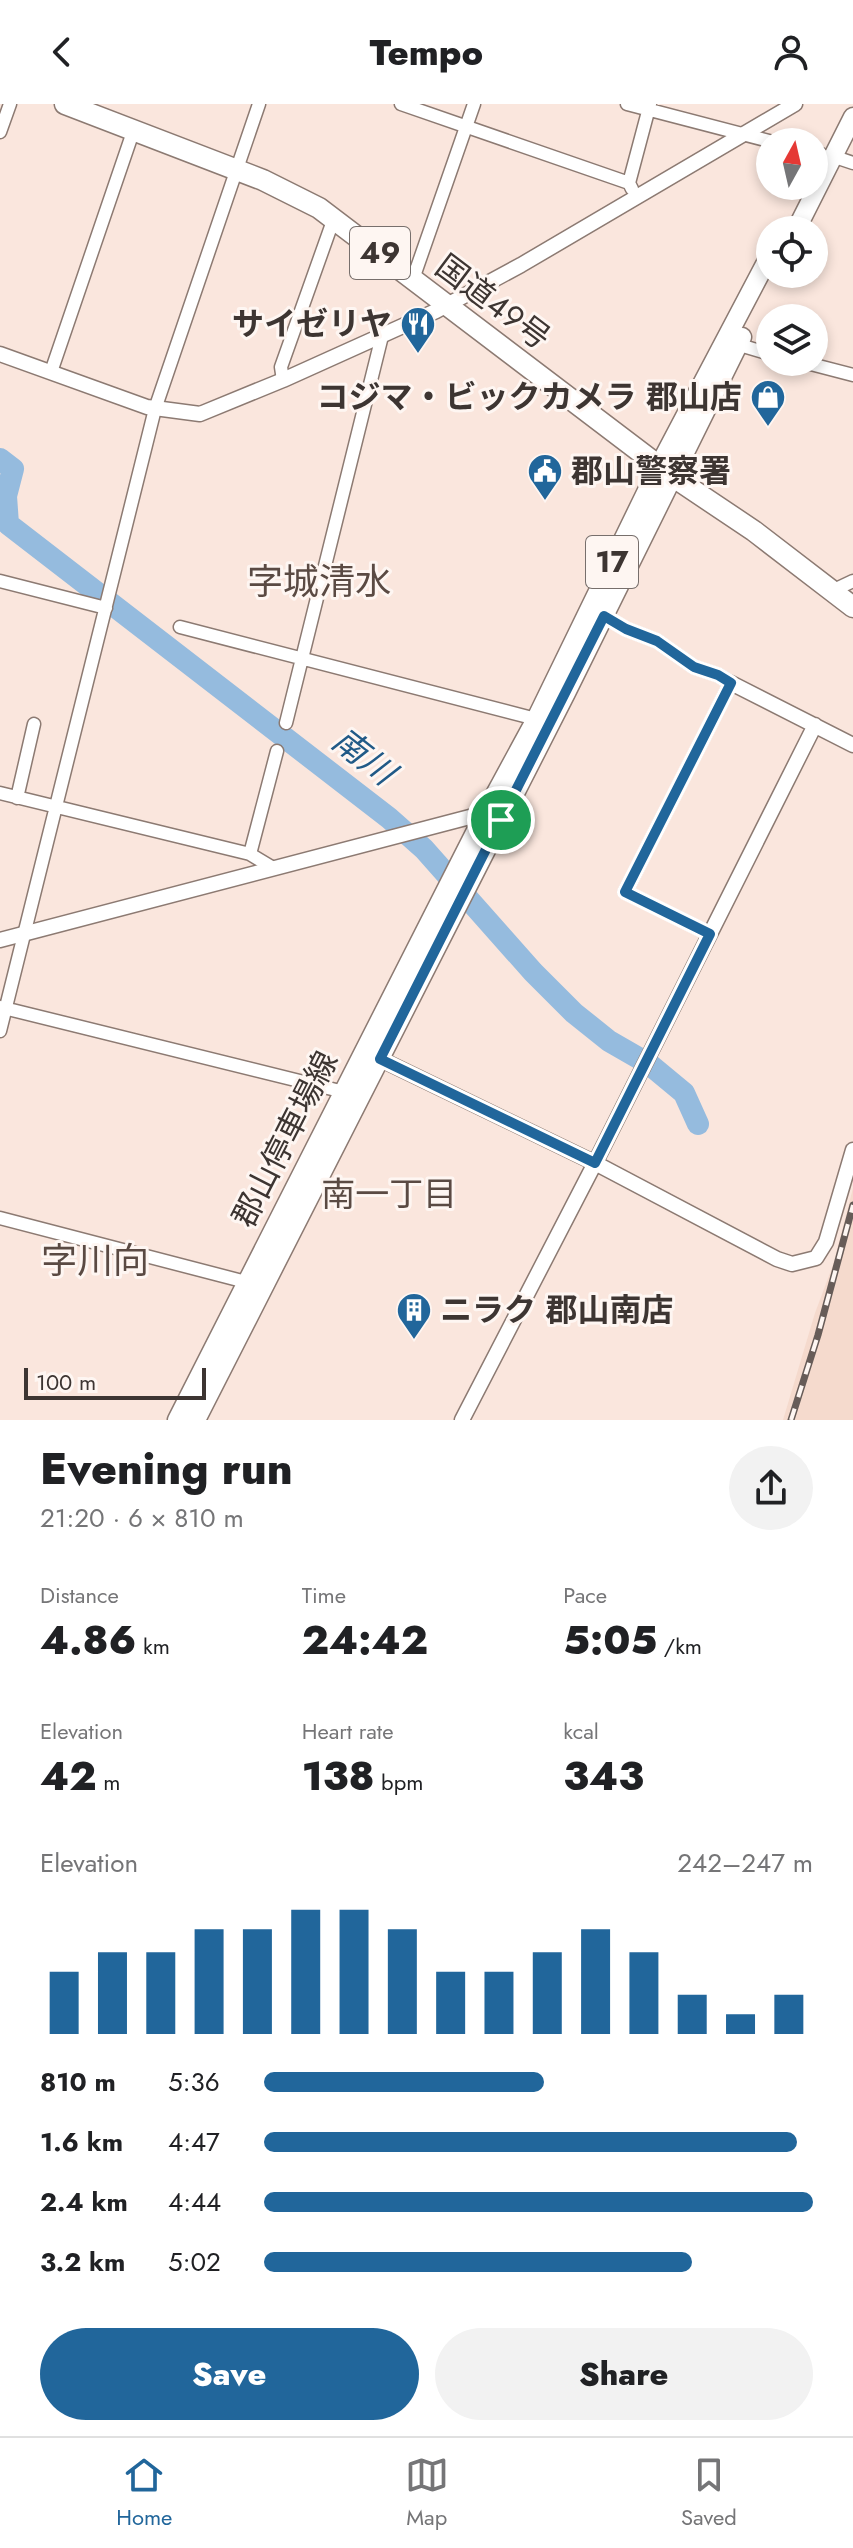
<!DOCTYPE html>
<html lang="en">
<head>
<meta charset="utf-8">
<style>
  body { margin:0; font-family:Jost,"Noto Sans JP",sans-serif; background:#f2f2f2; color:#202124; height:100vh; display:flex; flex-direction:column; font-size:30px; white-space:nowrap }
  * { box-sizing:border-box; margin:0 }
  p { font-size:26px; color:#757577 }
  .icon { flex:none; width:44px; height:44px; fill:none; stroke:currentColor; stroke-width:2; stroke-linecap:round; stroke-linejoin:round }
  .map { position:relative; height:1316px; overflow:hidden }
  .details { display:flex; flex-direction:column; background:#fff; flex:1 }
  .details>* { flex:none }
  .needle { width:52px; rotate:8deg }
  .tools { position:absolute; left:756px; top:24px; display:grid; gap:16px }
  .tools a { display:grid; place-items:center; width:72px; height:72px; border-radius:50%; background:#fff; box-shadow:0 4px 12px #0003; font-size:40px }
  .scale { position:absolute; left:24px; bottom:20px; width:182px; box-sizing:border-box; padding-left:8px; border:4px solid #3d3532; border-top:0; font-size:22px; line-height:28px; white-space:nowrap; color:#3d3532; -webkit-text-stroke:6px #fef6f2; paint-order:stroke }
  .pin { position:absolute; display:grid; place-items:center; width:68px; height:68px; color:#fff; margin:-34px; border:4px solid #fff; border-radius:50%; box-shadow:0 2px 8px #0007 }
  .round { display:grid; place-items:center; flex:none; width:84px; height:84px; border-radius:42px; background:#f2f2f2 }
  .summary { display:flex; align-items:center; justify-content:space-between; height:136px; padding:0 40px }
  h1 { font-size:44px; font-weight:800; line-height:60px }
  .metrics { display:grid; grid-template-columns:repeat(3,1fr); gap:12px; height:136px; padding:8px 40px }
  .metrics div { display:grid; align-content:center }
  .metrics b { font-size:40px; font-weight:800 }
  .metrics small { font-size:22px; font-weight:400 }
  .metrics p { font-size:22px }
  .chart { height:224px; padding:16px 40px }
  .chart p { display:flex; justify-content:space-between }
  .chart svg { width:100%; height:144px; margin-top:8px; stroke:#21669b; stroke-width:6 }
  .cta { display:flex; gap:16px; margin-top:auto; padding:16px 40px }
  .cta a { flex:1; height:92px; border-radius:48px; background:#21669b; color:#fff; font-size:32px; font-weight:800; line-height:92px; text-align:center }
  .cta a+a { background:#f2f2f2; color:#202124 }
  ul { padding:0 40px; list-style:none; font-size:26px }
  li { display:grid; grid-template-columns:128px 96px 1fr; align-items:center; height:60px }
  li i { height:20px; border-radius:10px; background:#21669b }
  header { display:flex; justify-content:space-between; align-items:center; height:104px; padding:0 40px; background:#fff; font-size:36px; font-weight:800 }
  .dock { display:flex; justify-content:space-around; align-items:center; height:112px; border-top:2px solid #e0e0e0; background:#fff; font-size:22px; color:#757577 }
  .dock a { display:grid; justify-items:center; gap:4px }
  .dock .selected { color:#21669b }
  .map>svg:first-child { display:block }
  .built { fill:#f5dacd }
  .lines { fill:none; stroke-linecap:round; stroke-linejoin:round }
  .river { stroke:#95bbde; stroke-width:22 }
  .minor-casing { stroke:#8c7a72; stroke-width:15 }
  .tertiary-casing { stroke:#8c7a72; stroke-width:17 }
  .primary-casing { stroke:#8c7a72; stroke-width:21 }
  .trunk-casing { stroke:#8c7a72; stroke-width:23 }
  .minor { stroke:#fff; stroke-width:12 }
  .tertiary { stroke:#fff; stroke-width:14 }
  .primary { stroke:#fff; stroke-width:18 }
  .trunk { stroke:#fff; stroke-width:20 }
  .rail-casing { stroke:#675c58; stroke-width:7 }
  .rail { stroke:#fef6f2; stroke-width:4; stroke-dasharray:12; stroke-linecap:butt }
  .route-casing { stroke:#fff; stroke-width:16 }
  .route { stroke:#21669b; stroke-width:10 }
  .labels { text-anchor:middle; stroke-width:6; stroke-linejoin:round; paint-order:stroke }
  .shield { fill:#fef6f2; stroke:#776f6c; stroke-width:2 }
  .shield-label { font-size:30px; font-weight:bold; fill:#3d3532 }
  .street-label { font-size:32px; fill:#3d3532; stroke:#fef6f2 }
  .poi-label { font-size:32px; font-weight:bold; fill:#3d3532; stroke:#fef6f2; text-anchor:end }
  .water-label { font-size:34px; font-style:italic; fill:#215a87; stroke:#fef6f2 }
  .neighbourhood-label { font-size:34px; fill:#5a4a43; stroke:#fef6f2 }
  .quarter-label { font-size:36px; fill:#5a4a43; stroke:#fef6f2 }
</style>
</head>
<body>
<header><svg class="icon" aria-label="back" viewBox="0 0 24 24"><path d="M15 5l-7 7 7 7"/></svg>Tempo<svg class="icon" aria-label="person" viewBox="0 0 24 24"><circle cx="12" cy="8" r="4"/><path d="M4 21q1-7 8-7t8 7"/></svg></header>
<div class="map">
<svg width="853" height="1316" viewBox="0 0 853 1316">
  <rect width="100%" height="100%" fill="#fae6dd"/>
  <path class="built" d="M853,1084V1316H783L815,1209L833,1161Z"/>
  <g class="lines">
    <path class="river" d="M0,355L13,365L6,392L8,420L389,714L424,745L533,868L574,909L609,937L649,960L684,989L698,1020"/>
    <g class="minor-casing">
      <path id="minor" d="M401,0L629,79
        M627,0L773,38
        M0,28L10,0
        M814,49L821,50
        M832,52L853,59
        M632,85L629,79L650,0
        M413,175L474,0
        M733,239L770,250
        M803,258L853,271
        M51,268L134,25
        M283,276L281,263L334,114
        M0,477L106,504
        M834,486L853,477
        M604,512L626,525L657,537L694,563L718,571L731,579L625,788L710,830
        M180,523L536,615
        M286,619L382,232
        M0,689L250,750L273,764
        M17,694L34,620
        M250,750L277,647
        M0,903L344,988
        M0,927L155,305L259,0
        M0,1114L246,1178"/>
    </g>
    <g class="tertiary-casing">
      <path id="tertiary" d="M0,250L147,303L200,310L283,276L436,207L521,161L795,0
        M731,579L853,641
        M0,836L485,709L491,711
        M380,955L595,1059L777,1155L792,1160L816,1154L826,1138L853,1046
        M462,1316L595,1059L815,621"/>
    </g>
    <g class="primary-casing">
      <path id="primary" d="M796,126L853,13
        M177,1316L485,709L536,615L659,362L770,151
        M196,1316L566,589L742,233"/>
    </g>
    <g class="trunk-casing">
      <path id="trunk" d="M65,0L263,76L319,104L672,372L754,427L853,503"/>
    </g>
    <use href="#minor" class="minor"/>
    <use href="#tertiary" class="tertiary"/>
    <use href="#primary" class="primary"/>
    <use href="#trunk" class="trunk"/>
    <g class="rail-casing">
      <path id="rail" d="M791,1316L818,1231L853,1101"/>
    </g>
    <use href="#rail" class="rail"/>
  </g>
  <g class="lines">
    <g class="route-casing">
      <path id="route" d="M604,512L626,525L657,537L694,563L718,571L731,579L625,788L710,830L595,1059L380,955Z"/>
    </g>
    <use href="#route" class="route"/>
  </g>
  <defs>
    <g id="restaurant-pin" transform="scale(1.8)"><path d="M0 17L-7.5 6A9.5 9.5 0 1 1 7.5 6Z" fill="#21669b" stroke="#fef6f2"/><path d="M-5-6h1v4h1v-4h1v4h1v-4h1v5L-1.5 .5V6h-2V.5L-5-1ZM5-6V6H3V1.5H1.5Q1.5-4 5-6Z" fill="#fff"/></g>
    <g id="shop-pin" transform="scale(1.8)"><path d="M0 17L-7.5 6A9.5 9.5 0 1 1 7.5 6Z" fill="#21669b" stroke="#fef6f2"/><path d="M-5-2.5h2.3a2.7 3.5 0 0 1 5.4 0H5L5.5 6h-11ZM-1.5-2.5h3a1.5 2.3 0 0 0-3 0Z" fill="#fff"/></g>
    <g id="civic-pin" transform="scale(1.8)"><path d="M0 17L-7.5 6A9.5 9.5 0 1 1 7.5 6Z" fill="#21669b" stroke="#fef6f2"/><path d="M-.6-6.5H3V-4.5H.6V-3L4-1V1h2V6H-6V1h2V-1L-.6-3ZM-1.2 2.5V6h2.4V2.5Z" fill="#fff"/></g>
    <g id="building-pin" transform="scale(1.8)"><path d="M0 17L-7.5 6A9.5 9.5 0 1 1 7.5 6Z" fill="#21669b" stroke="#fef6f2"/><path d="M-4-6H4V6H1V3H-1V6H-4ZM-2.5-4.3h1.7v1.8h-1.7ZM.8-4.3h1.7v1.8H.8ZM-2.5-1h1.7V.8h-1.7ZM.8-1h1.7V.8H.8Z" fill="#fff"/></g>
  </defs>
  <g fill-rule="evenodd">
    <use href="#restaurant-pin" x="418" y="220"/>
    <use href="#shop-pin" x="768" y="293"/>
    <use href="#civic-pin" x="545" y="367"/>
    <use href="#building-pin" x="414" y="1206"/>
  </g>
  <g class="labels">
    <g class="shield">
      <rect x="350" y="123" width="60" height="52" rx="6"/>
      <rect x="586" y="432" width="52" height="52" rx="6"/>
    </g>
    <g class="shield-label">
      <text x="380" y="159">49</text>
      <text x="612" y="468">17</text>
    </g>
    <g class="street-label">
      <text transform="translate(493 198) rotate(37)" y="11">国道49号</text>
      <text transform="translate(285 1035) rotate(-63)" y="11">郡山停車場線</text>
    </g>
    <g class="poi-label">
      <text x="392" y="231">サイゼリヤ</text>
      <text x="742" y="304">コジマ・ビックカメラ 郡山店</text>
      <text x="571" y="378" text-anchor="start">郡山警察署</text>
      <text x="440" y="1217" text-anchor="start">ニラク 郡山南店</text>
    </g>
    <g class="water-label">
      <text transform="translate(364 652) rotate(38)" y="12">南川</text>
    </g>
    <g class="neighbourhood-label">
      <text x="389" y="1102">南一丁目</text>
    </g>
    <g class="quarter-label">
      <text x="319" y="490">字城清水</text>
      <text x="95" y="1169">字川向</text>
    </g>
  </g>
</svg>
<div class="tools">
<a><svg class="needle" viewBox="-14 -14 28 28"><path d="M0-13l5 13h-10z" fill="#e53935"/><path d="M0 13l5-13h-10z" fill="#757577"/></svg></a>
<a><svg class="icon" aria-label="locate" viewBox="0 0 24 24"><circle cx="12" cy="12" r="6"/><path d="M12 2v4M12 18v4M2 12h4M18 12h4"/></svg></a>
<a><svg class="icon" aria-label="layers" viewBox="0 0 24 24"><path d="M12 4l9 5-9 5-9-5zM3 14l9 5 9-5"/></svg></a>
</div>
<div class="scale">100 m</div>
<div class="pin" style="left:501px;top:716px;background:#1e9e55"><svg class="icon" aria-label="arrive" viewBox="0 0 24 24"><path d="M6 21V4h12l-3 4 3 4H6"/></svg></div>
</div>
<section class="details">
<div class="summary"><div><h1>Evening run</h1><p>21:20 · 6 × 810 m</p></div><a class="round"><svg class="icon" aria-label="share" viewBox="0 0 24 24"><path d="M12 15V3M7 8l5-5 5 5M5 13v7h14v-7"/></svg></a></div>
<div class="metrics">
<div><p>Distance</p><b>4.86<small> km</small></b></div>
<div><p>Time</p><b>24:42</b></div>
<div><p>Pace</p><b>5:05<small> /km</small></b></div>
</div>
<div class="metrics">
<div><p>Elevation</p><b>42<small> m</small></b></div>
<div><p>Heart rate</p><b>138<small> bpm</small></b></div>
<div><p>kcal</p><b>343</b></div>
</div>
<div class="chart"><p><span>Elevation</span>242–247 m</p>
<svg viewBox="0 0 160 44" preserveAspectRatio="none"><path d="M5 44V25M15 44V19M25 44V19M35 44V12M45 44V12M55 44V6M65 44V6M75 44V12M85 44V25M95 44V25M105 44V19M115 44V12M125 44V19M135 44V32M145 44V38M155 44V32"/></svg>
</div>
<ul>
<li><b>810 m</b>5:36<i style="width:51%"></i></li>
<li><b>1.6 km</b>4:47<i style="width:97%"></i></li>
<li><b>2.4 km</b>4:44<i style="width:100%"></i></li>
<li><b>3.2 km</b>5:02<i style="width:78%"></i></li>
</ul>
<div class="cta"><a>Save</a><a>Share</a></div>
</section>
<nav class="dock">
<a class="selected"><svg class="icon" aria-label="home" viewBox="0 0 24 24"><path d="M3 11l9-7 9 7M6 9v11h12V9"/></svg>Home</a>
<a><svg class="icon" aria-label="map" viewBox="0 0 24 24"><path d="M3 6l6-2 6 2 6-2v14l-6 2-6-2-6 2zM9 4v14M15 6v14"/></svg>Map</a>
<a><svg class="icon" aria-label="saved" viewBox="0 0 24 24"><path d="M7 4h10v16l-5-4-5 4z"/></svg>Saved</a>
</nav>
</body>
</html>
